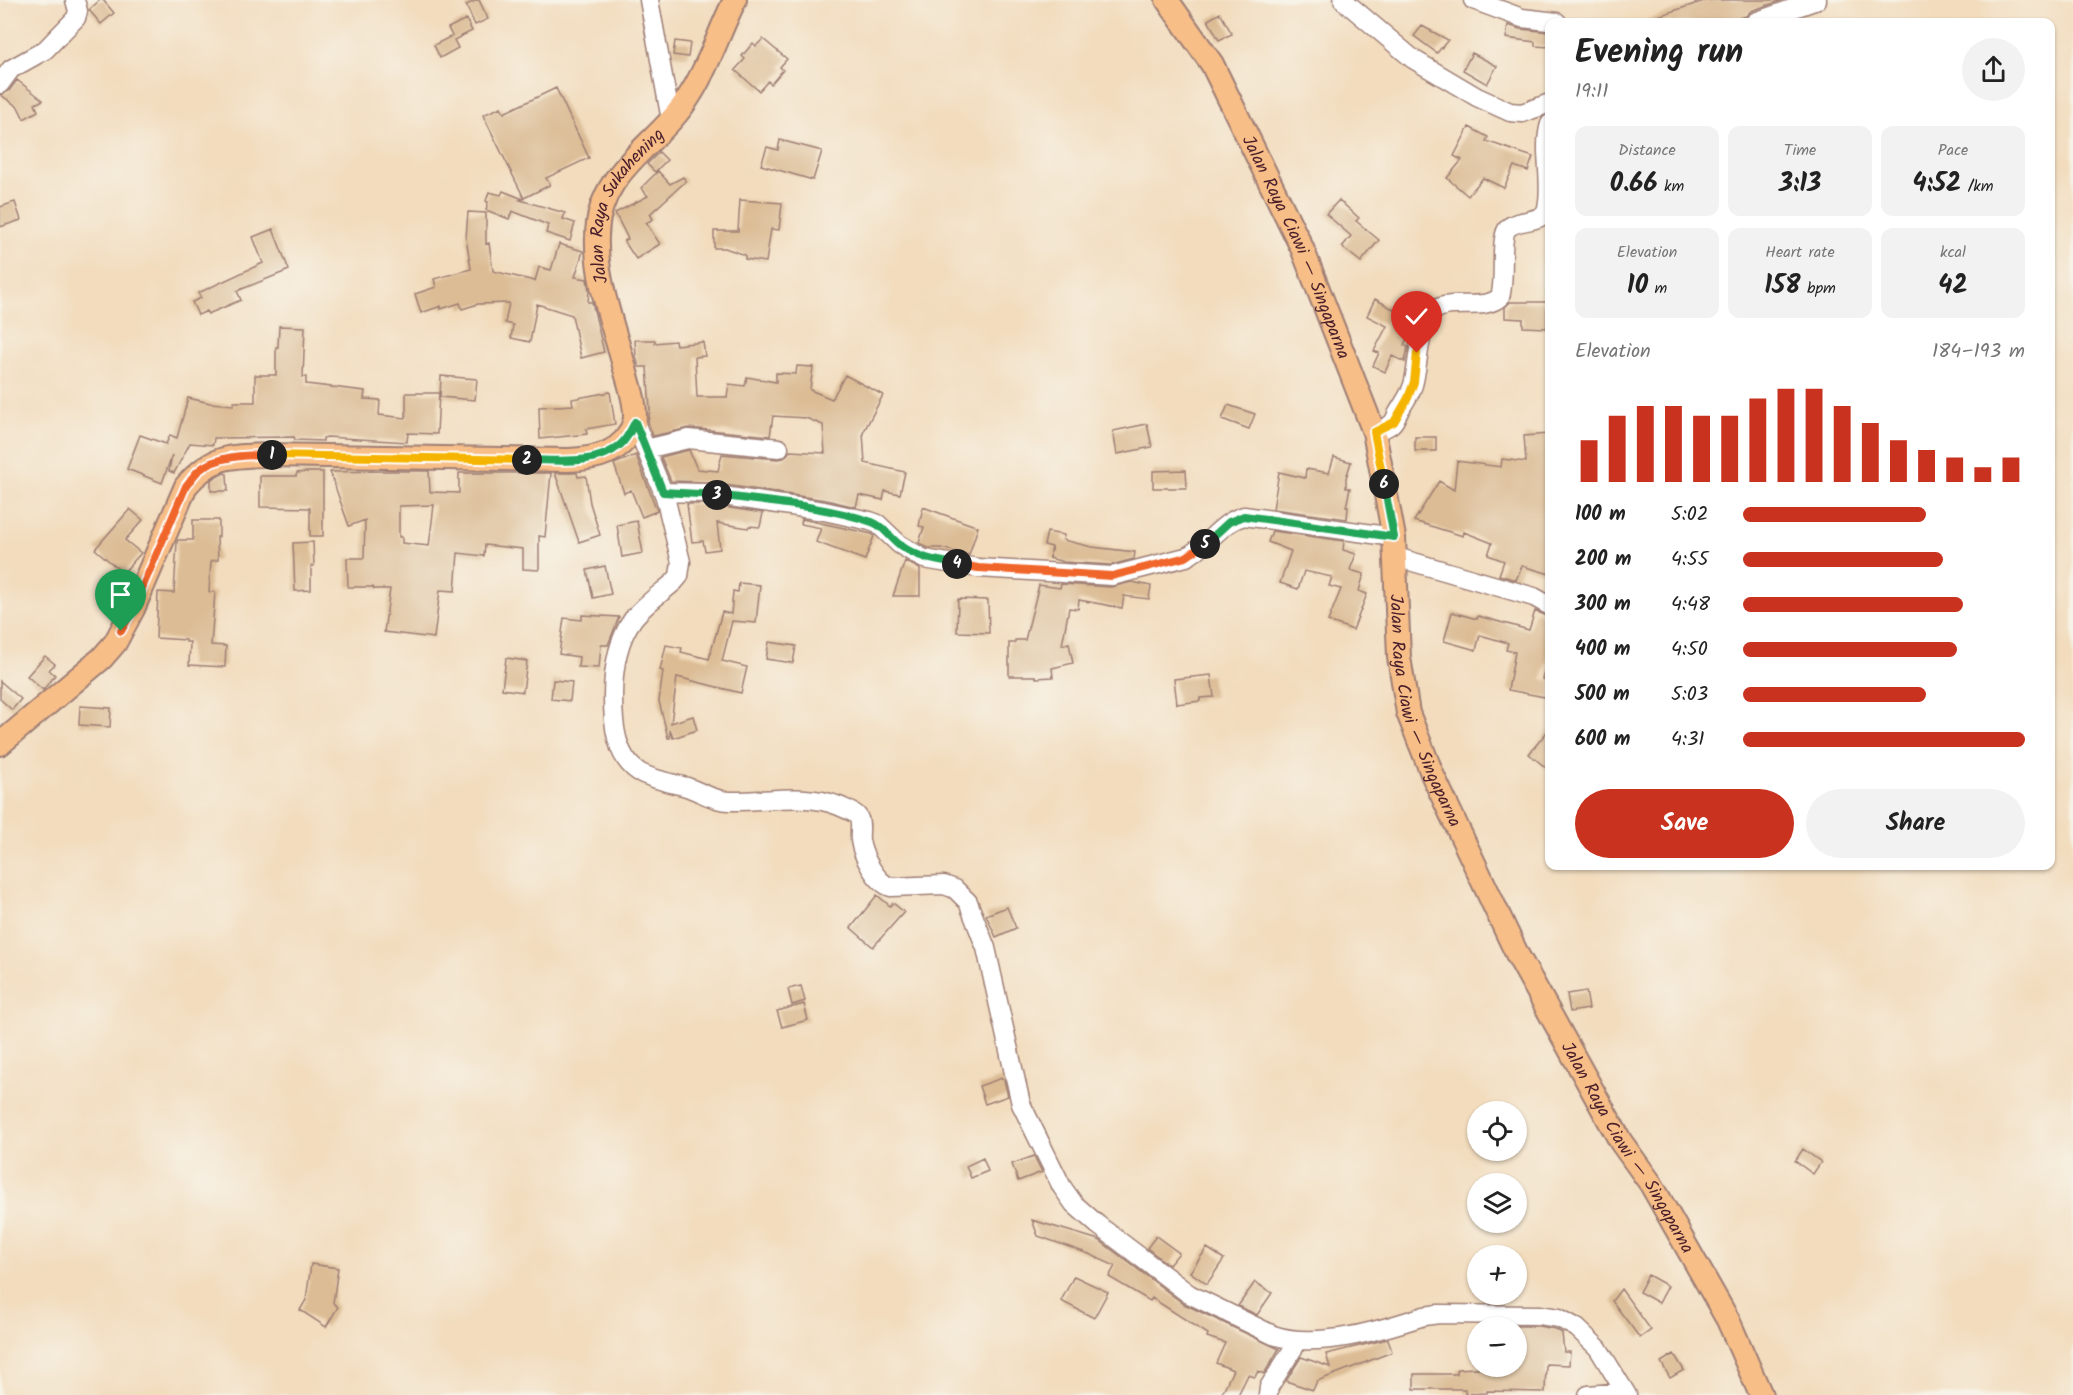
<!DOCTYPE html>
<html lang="en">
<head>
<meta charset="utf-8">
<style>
  body { margin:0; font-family:Kalam,sans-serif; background:#f2f2f2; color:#222; height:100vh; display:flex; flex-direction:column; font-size:22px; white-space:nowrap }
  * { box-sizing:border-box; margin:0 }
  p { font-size:20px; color:#767676 }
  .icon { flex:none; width:33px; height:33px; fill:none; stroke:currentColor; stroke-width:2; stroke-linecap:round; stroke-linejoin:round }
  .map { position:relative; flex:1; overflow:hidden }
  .side { position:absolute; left:1545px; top:18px; width:510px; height:852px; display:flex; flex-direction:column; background:#fff; border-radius:12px; box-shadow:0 2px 4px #0004 }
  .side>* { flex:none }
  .tools { position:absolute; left:1467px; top:1101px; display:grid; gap:12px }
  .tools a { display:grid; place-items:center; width:60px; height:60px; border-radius:50%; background:#fff; box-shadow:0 2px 4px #0004; font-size:30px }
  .pin { position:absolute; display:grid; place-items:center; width:51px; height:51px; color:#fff; margin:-62px -26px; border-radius:50% 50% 50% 0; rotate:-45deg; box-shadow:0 0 6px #0007 }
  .pin .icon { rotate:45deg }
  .km { position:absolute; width:30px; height:30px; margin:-15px; border-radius:50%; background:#222; color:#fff; font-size:16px; line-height:30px; text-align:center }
  .round { display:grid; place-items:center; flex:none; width:63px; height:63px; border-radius:32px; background:#f2f2f2 }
  .summary { display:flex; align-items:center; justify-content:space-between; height:102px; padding:0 30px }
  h1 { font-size:33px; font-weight:700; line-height:45px }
  .figures { display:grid; grid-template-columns:repeat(3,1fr); gap:9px; height:102px; padding:6px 30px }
  .figures div { display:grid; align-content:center; border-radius:12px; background:#f2f2f2; text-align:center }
  .figures b { font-size:26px; font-weight:700 }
  .figures small { font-size:16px; font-weight:400 }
  .figures p { font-size:16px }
  .chart { height:168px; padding:12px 30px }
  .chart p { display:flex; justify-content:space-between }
  .chart svg { width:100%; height:108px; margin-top:6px; stroke:#c8321e; stroke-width:6 }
  .button { display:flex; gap:12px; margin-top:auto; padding:12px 30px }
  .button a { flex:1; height:69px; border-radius:36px; background:#c8321e; color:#fff; font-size:24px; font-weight:700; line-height:69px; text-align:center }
  .button a+a { background:#f2f2f2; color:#222 }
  ul { padding:0 30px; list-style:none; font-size:20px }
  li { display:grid; grid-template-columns:96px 72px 1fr; align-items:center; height:45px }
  li i { height:15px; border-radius:8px; background:#c8321e }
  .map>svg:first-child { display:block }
  .building { fill:#dbbc94; fill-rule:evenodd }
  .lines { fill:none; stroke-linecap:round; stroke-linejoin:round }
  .minor-casing { stroke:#9e7e74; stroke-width:21 }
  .major-casing { stroke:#9e7e74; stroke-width:26 }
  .minor { stroke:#fff; stroke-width:18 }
  .major { stroke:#f7be88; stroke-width:22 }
  .split-1-casing { stroke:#fff; stroke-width:12 }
  .split-2-casing { stroke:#fff; stroke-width:12 }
  .split-3-casing { stroke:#fff; stroke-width:12 }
  .split-4-casing { stroke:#fff; stroke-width:12 }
  .split-5-casing { stroke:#fff; stroke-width:12 }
  .split-6-casing { stroke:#fff; stroke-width:12 }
  .split-7-casing { stroke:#fff; stroke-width:12 }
  .split-1 { stroke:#f0652b; stroke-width:8 }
  .split-2 { stroke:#f5b400; stroke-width:8 }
  .split-3 { stroke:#22a559; stroke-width:8 }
  .split-4 { stroke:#22a559; stroke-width:8 }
  .split-5 { stroke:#f0652b; stroke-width:8 }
  .split-6 { stroke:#22a559; stroke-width:8 }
  .split-7 { stroke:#f5b400; stroke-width:8 }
  .labels { text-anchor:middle; stroke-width:5; stroke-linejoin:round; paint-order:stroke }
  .street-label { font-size:18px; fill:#4a1f2b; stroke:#f7f3e8 }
</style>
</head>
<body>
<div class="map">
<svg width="2073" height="1395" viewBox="0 0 2073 1395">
  <rect width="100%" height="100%" fill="#f7f3e8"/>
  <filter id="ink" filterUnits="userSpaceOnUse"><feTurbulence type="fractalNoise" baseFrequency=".0167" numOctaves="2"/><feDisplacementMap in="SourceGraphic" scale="12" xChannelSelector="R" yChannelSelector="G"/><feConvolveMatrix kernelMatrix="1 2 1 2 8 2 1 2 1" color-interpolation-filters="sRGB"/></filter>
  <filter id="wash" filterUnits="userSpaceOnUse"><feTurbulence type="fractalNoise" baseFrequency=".008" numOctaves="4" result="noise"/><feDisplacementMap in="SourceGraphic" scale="24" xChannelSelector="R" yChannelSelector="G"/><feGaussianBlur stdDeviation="1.35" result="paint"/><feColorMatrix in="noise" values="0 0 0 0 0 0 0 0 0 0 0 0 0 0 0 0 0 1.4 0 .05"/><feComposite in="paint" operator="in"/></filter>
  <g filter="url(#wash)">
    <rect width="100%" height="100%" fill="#f2dcbd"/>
    <g id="blocks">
      <path class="building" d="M100,0H103L114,13L101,24L89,10Z
        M477,0H479L488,19L475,25L466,5Z
        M1707,0H1783L1751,11L1746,16L1727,21V18L1711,22H1647L1646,20Z
        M1220,13L1232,34L1219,40L1208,20Z
        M466,19L472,31L454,40L458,48L440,58L434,45L452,36L448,28Z
        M1508,25L1520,29L1550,32V47L1535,46V42L1506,38Z
        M1422,26L1448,40L1437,53L1414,36Z
        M763,39L787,59L780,67L783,70L771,84L768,81L759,91L735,70L745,59L742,56L753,43L756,46Z
        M675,41L690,43L688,57L673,55Z
        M1472,53L1497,66L1487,84L1463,70Z
        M17,80L43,100L35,104L38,111L24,119L18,107L1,95L9,91Z
        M556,88L589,158L546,178L550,185L524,198L483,115L501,107L504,113Z
        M1469,127L1488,137L1486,141L1533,157L1528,171L1514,166L1504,188L1483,178L1468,196L1447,178L1462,160L1454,156Z
        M780,140L822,151L813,180L761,165L767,147L778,150Z
        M659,152L667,160L655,172L647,164Z
        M658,171L670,184L683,177L686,181L650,214L653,219L646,223L660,244L636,259L624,241L628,239L615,213L648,196L641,188Z
        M503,191L523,199L520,200L565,213L563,219L575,223L570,241L546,233L548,225L512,211L509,219L486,210L488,202L486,201L489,192L501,195Z
        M740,200L782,203L779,230L771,229L766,262L745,259V255L725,248H714V231H738Z
        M1339,200L1359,218L1356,221L1379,240L1361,262L1342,247L1351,236L1326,214Z
        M15,202L21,220L0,227V207Z
        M468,212L486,213V244L489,243L493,271L535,281L539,267L551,270L559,244L583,251L575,277L587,279L589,291L588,302H592L604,352L581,358L572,315L537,304L530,342L511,338L513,325L505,323L509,303L478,304L462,309L460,303L441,309V306L421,313L415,294L436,287L434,279L471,269L466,238Z
        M273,229L289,270L237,291L241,300L208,314L207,311L198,315L192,302L201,298L198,293L263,263L253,237Z
        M1375,299L1415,321L1404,345L1408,347L1405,362L1392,356L1385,372L1373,366L1379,353L1374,351L1387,326L1367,316Z
        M1510,302H1547V328L1523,327V319L1505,318V307Z
        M279,326L305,327L303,377H306V384L365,391L364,399L380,400L379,415L406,418V393H439L437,434L408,433L407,442L327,437L323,438V441L295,440L294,437L214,438L213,445L190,443L174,473L169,471L172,455L162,483L127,469L140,435L166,444L170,435L177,438L188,398L210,403L234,405V402H255V375H276V347H278Z
        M635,340H655V343L675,341L676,345L703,342L705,356L695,357L697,397H727L729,384L745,386L747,377L776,382V373L796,374L797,366L813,367L810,390L832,399L845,375L883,395L863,433L865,463L905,472L900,494L885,491L883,500L859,495L856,507L826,500L705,482L671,481L661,457L689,450L697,469L718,471L722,454L778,459L784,458L790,451L825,453L823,425L806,418L773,416L770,436L689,428L653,436L648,422L650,409L647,367H639L636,357Z
        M441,376L477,379L475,400L440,397Z
        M610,392L615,424L586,429L587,434L540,439L539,407L573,405L572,399Z
        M1228,405L1255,414L1249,429L1222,419Z
        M1147,424L1152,447L1117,454L1113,431Z
        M1548,434L1550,574L1522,566L1516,580L1499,575L1504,561L1488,555L1492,543L1464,532L1463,536L1414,521L1439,481L1454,490L1457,461L1501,467L1502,459L1526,462L1524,436Z
        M1415,437H1436V451H1415Z
        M636,455L657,511L642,517L631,490L624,493L614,464Z
        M1334,457L1351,462L1346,478V488H1350L1346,507H1348L1347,519L1273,509L1279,472L1305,478L1306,469L1329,473Z
        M1186,470L1187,488H1153V471Z
        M386,471H429L430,492L459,493V473H551L545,537L539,536V570L523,569V549L485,545L484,556L458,553L455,591L440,590L434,638L384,632L390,589H374L373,587H348L347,558H364L365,520L349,526L330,472ZM434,505L429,546L402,543V537H399V506Z
        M308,472H323V536H310V508L260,507V476H296L297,473Z
        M224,473L227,474L228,491H211V480Z
        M555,473H577L578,477L586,476L590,503L600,535L579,542Z
        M687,504H702L763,513L760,527L749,526L748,528L717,523L720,549L705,551L703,541L692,542Z
        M923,507L978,527L969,555L941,548H928L919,543L924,527L919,526Z
        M130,509L143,520L125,540L141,553L123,573L95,549Z
        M802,519L872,534L874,536L865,560L816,542L821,528L801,524Z
        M193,520H219V537H217L218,560L211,561L209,592H215L211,645L226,646L225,667L189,665L190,642H186V640L156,638L158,592L174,593L177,542L178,540H193Z
        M637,521L643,553L622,557L617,525Z
        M1272,531L1344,541L1343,550L1356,554L1350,570L1364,574L1359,591L1367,594L1353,630L1328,621L1341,589L1329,586L1332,577L1304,571L1298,589L1280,583L1291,551L1268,542Z
        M1047,532L1064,535L1063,540L1092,547L1135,552L1134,559L1111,565L1064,562L1049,558L1052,547L1044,545Z
        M313,542L314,566H311V590L295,591L293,543Z
        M905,561L920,569V596H893Z
        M605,566L611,594L593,598L587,570Z
        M1132,582L1151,586L1149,599L1124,596L1122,608L1079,600L1078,609L1069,608L1062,645L1069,643L1073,663L1052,668L1053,677L1036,678V676H1009V643H1015V640H1025L1039,585L1060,588L1061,584L1111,587Z
        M739,583L760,585L756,623L732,621L722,661L747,667L741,693L677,677L671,723L693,716L697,730L673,738L670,730V738H668L659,701L663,671L660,670L666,645L682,648L681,652L709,659L722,612L731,614L733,591L738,592Z
        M958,599L988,600L989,633L957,632Z
        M1535,611L1550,617V651L1542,679L1550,681V698L1508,690L1515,652L1506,650L1508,643L1480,635L1476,650L1444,641L1452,612L1477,619L1478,616L1529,630Z
        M582,615L619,617L608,645H601L599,668L578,667L579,657L559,654L564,618L582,620Z
        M769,642L796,646L793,663L766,659Z
        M45,656L55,664L49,670L55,675L43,690L27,676Z
        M506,658L527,661L523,692L502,689Z
        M1211,675L1214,697L1200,698V701L1177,704L1174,679Z
        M553,680L572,682L570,701L551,699Z
        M0,681L21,699L12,710L0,699Z
        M80,706L111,708L110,727L79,725Z
        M1550,728V771L1529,754Z
        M877,895L890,906L893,903L904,912L873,947L851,928Z
        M1007,907L1016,928L996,937L986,915Z
        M801,986L805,1001L792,1005L788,989Z
        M1586,991L1589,1009L1570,1012L1567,994Z
        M804,1004L808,1020L782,1027L777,1011Z
        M1002,1078L1004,1080L1008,1096L985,1104L979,1086Z
        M1803,1149L1821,1162L1813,1174L1795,1161Z
        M1034,1156L1042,1172L1018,1181L1012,1164Z
        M983,1158L988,1171L971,1178L966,1166Z
        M1032,1220L1099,1240L1184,1304L1279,1349L1264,1374L1258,1371L1255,1377L1248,1375L1238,1395H1221L1233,1370L1216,1363L1225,1343L1207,1337L1208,1334L1152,1298L1150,1301L1109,1277L1115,1266L1089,1254L1038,1236Z
        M1156,1236L1179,1253L1169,1265L1147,1248Z
        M1207,1248L1224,1259L1207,1284L1190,1272Z
        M311,1264L338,1268L333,1303L338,1307L326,1327L300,1310L306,1300Z
        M1648,1275L1668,1286L1659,1303L1639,1292Z
        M1074,1276L1108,1292L1094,1318L1061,1301Z
        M1255,1282L1272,1293L1257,1315L1238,1306Z
        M1621,1289L1651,1330L1640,1338L1612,1301Z
        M1516,1326H1538L1555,1329L1562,1333L1564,1352H1570L1569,1365L1546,1364L1545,1392L1487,1391V1393L1465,1394V1389H1414V1374H1457V1369L1516,1366Z
        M1388,1339L1392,1352L1317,1381L1313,1390L1286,1381L1301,1357L1330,1367L1326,1354Z
        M1674,1354L1684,1370L1670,1378L1661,1362Z"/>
    </g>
  </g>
  <g filter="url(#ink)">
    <use href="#blocks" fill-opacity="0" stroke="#9e7e74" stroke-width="1.5"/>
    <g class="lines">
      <g class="minor-casing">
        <path id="minor" d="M649,0L671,120
          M1343,0L1413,59L1477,97L1510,112L1522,113L1550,103
          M1473,0L1522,18L1557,22
          M1755,22L1817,0
          M0,84L11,69L45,50L76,18L78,11L75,0
          M635,422L665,497L681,562L679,576L674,582C660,594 644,605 633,619C617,641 613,671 613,697C613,722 615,757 639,772C653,780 672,783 687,787C701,792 715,801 730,801C766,802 805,792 839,806C845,809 855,812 858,817C862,823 859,833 860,840C862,855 876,883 891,887L944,885L955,889L968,902L986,948L1021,1104L1062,1187L1074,1204L1098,1225L1189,1294L1273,1335C1317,1350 1381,1330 1424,1316L1439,1314L1539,1315L1559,1318L1577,1328L1598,1348L1627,1395
          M1374,432C1379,430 1386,428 1390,425C1395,422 1395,418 1398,413C1404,402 1412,393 1414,381C1419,358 1418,335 1431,314C1443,296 1483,313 1500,297C1506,280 1499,237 1508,228C1518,218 1544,224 1547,208C1553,180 1542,151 1550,124
          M646,449L688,439L779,448
          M663,492L703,493L824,511L870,521L878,524L899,544L924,559L978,568L1112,576L1186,557C1208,546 1221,522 1244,516L1394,537
          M1396,557L1534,597L1550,606
          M1268,1395L1269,1387L1298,1341
          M1588,1395L1625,1392"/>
      </g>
      <g class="major-casing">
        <g id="major">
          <path id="s1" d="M1167,0L1212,64L1302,248L1374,432L1394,537L1399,657L1408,713L1433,776L1517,954L1621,1142L1651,1184L1728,1320L1761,1395"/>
          <path id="s2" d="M0,744L102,658L115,643L133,609L186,486C212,455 231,456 269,455L568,460C595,459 625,453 634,423C638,409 629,383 625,369C614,328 595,279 597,236C598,169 659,146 690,95C709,66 719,31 735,0"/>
        </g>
      </g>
      <use href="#minor" class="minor"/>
      <use href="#major" class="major"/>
    </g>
  </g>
  <g class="lines" filter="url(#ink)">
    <g class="split-1-casing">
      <path id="split-1" d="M121,631L133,609L186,486C190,481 194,475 198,471C217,455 248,455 272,455"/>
    </g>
    <g class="split-2-casing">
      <path id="split-2" d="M272,455L527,460"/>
    </g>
    <g class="split-3-casing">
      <path id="split-3" d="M527,460C556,460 596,466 620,445C627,439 631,430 635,422L663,492L717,495"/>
    </g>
    <g class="split-4-casing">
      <path id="split-4" d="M717,495C766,502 826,506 872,522C884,526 890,538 900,545C918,558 936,561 957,564"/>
    </g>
    <g class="split-5-casing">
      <path id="split-5" d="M957,564L978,568L1112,576L1186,557L1205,544"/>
    </g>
    <g class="split-6-casing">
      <path id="split-6" d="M1205,544L1229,522L1244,516L1394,537L1384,484"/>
    </g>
    <g class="split-7-casing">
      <path id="split-7" d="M1384,484L1374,432L1394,422L1408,398L1414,382L1417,353"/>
    </g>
    <use href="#split-1" class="split-1"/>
    <use href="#split-2" class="split-2"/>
    <use href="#split-3" class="split-3"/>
    <use href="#split-4" class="split-4"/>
    <use href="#split-5" class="split-5"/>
    <use href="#split-6" class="split-6"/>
    <use href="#split-7" class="split-7"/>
  </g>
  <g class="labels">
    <g class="street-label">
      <text dy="6" stroke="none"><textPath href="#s2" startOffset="1030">Jalan Raya Sukahening</textPath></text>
      <text dy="6" stroke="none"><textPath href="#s1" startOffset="280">Jalan Raya Ciawi — Singaparna</textPath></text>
      <text dy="6" stroke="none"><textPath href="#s1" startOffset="766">Jalan Raya Ciawi — Singaparna</textPath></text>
      <text dy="6" stroke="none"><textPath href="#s1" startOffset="1252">Jalan Raya Ciawi — Singaparna</textPath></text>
    </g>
  </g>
</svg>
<div class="tools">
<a><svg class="icon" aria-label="locate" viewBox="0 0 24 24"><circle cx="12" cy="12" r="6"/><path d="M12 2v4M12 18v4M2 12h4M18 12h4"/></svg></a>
<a><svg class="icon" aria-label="layers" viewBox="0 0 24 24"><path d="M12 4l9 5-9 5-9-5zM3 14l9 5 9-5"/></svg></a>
<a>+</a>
<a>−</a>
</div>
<div class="pin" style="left:121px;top:631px;background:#1e9e55"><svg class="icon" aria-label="arrive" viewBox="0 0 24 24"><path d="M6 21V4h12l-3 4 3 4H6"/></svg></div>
<div class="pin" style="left:1417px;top:353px;background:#d93025"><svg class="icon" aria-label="check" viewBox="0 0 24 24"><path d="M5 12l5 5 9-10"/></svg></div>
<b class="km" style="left:272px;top:455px">1</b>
<b class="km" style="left:527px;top:460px">2</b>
<b class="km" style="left:717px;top:495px">3</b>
<b class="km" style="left:957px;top:564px">4</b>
<b class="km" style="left:1205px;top:544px">5</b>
<b class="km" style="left:1384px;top:484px">6</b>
<section class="side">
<div class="summary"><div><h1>Evening run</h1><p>19:11</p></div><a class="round"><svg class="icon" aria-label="share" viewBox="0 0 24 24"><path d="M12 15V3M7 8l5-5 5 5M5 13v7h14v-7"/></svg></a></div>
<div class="figures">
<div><p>Distance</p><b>0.66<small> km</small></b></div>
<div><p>Time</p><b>3:13</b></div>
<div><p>Pace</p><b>4:52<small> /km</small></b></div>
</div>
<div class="figures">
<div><p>Elevation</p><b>10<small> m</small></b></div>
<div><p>Heart rate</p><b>158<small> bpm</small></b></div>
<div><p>kcal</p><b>42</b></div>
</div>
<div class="chart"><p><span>Elevation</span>184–193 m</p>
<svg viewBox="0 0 160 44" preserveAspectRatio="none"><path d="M5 44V27M15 44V17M25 44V13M35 44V13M45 44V17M55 44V17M65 44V10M75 44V6M85 44V6M95 44V13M105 44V20M115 44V27M125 44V31M135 44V34M145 44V38M155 44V34"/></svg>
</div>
<ul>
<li><b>100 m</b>5:02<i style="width:65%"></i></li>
<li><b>200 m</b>4:55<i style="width:71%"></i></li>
<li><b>300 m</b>4:48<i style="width:78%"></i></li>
<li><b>400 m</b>4:50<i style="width:76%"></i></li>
<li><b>500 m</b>5:03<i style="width:65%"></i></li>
<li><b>600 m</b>4:31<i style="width:100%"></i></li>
</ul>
<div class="button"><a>Save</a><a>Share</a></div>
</section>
</div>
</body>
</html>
